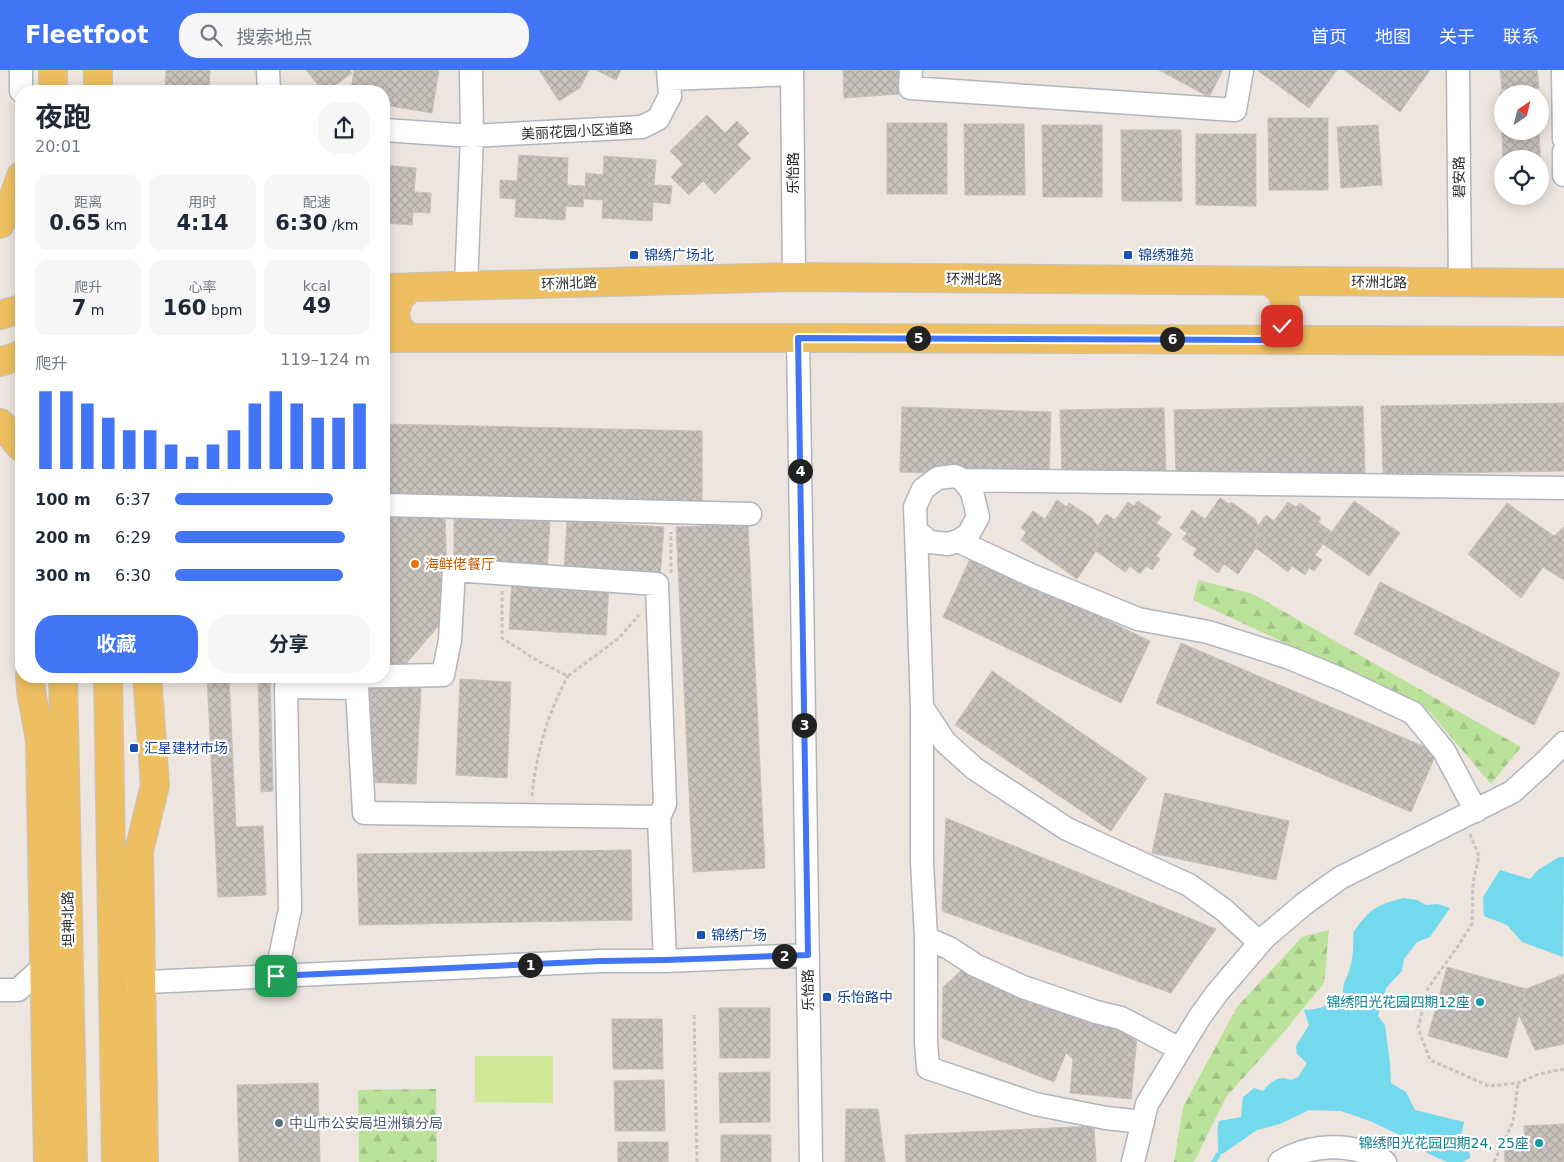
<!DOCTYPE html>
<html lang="zh">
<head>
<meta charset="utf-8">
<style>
  body { margin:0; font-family:"DejaVu Sans","Noto Sans SC",sans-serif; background:#f6f6f7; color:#1f2937; height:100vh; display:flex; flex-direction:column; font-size:19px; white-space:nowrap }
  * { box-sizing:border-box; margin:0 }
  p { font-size:16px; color:#747a83 }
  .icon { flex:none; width:28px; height:28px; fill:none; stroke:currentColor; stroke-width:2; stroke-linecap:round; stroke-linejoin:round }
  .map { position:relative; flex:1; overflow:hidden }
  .details { position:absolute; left:15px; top:15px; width:375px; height:598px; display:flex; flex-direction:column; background:#fff; border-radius:20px; box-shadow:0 2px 12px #0003 }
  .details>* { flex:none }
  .needle { width:32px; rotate:35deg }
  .tools { position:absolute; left:1494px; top:15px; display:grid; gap:10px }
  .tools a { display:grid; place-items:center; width:55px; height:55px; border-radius:50%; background:#fff; box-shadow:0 2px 12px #0003; font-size:25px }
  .pin { position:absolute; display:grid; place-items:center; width:42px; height:42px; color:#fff; margin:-21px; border-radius:10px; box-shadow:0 2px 8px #0006 }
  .km { position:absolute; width:25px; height:25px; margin:-12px; border-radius:50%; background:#222; color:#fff; font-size:14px; line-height:25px; text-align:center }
  .round { display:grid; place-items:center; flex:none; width:52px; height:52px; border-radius:20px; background:#f6f6f7 }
  .head { display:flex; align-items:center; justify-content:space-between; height:85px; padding:0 20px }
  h1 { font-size:28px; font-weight:700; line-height:38px }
  .figures { display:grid; grid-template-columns:repeat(3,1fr); gap:8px; height:85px; padding:5px 20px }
  .figures div { display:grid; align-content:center; border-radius:12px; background:#f6f6f7; text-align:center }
  .figures b { font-size:21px; font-weight:700 }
  .figures small { font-size:14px; font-weight:400 }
  .figures p { font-size:14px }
  .chart { height:140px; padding:10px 20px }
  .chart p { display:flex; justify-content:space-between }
  .chart svg { width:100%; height:90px; margin-top:5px; stroke:#4175f6; stroke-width:6 }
  .action { display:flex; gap:10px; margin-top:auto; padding:10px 20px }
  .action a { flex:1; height:58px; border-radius:20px; background:#4175f6; color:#fff; font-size:20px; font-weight:700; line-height:58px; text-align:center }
  .action a+a { background:#f6f6f7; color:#1f2937 }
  ul { padding:0 20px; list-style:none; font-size:16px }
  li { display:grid; grid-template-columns:80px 60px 1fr; align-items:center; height:38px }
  li i { height:12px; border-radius:6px; background:#4175f6 }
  header { display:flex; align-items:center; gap:30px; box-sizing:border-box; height:70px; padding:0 25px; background:#4175f6; color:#fff }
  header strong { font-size:24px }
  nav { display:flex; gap:28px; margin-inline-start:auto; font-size:18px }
  .search { width:350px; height:45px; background:#f6f6f7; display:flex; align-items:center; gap:12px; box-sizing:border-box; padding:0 18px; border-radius:20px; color:#747a83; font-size:19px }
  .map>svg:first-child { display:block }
  .forest { fill:url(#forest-firs) }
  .pitch { fill:#cfe997 }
  .water { fill:#73d9ed }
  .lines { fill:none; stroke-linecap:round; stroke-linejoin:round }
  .stream { stroke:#73d9ed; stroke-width:5 }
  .building { fill:url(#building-cross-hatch); stroke:#c8c0b7 }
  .minor-casing { stroke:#b1b5bf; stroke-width:25 }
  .major-casing { stroke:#c4c4c4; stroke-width:30 }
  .path { stroke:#c4c4c4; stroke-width:3; stroke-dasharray:4 2.5; stroke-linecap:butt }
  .minor { stroke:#fff; stroke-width:22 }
  .major { stroke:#eebf61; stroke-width:28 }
  .route-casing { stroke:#fff; stroke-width:10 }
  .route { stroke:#4175f6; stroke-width:6 }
  .transit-dot { fill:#1a4fb4; stroke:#fff; stroke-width:2 }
  .food-dot { fill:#e8710a; stroke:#fff; stroke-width:2 }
  .culture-dot { fill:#0f9aa8; stroke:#fff; stroke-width:2 }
  .service-dot { fill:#5c6f8a; stroke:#fff; stroke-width:2 }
  .labels { text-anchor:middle; stroke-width:4.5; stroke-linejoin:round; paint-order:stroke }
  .street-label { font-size:14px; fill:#2b2b2b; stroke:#fff }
  .transit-label { font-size:14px; fill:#164399; stroke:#fff; text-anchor:start }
  .food-label { font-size:14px; fill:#c56008; stroke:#fff; text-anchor:start }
  .culture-label { font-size:14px; fill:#0d838f; stroke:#fff; text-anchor:end }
  .service-label { font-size:14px; fill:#4e5e75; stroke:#fff; text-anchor:start }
</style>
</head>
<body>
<header>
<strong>Fleetfoot</strong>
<div class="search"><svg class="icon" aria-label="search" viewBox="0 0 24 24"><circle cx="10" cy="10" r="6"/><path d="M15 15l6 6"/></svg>搜索地点</div>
<nav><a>首页</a><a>地图</a><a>关于</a><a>联系</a></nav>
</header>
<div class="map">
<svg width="1564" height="1092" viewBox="0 0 1564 1092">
  <defs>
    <pattern id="forest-firs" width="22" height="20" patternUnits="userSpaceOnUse" patternTransform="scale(1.25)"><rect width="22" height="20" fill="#bbe29b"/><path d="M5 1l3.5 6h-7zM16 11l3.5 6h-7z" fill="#a1c286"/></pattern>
    <pattern id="building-cross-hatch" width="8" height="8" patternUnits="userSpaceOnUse" patternTransform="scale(1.25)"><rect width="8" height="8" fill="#c8c2bd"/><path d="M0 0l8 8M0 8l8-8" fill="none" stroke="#aca7a3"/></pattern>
  </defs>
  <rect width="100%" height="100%" fill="#ede5de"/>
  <path class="forest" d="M1198,510L1253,524L1521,677L1491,714L1428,640L1193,530Z
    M1329,860L1324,913L1279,968L1226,1027L1194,1092H1174L1183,1037L1237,937L1302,867Z
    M436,1019L437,1092H359L358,1020Z"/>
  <path class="pitch" d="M475,986H553V1033L475,1032Z"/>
  <path class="water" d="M1559,787H1564L1563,887L1522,872L1507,855L1484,846L1483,827L1500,800L1530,809L1538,800Z
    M1404,828L1417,830L1426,835L1438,834L1450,838L1430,867L1417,872L1404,889L1402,901L1386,918L1378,946L1385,955L1390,993L1391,1013L1406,1022L1415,1040L1464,1052L1460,1072L1469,1078L1470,1088L1463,1092H1447L1429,1084L1408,1069L1370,1051L1341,1041L1309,1040L1280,1054L1257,1060L1224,1083L1218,1085C1219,1073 1216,1062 1219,1051L1241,1047L1243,1027L1254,1018L1263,1021C1272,1011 1277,1005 1291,1010L1298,1007L1307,993L1297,984L1296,976L1309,955L1304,940C1322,939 1330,936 1343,923C1343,913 1345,912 1348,904C1353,891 1354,877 1353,863C1369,839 1376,835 1404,828Z"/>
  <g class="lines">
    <path class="stream" d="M1214,1092L1218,1085"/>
  </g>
  <path class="building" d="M166,0H210L209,19L165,16Z
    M306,0H350L352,3L327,21H323Z
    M354,0H439L432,43L384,35V21H351Z
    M539,0H589L580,18L559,31Z
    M596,0H621L616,10Z
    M843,0H898L899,24L844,28Z
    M1159,0H1223L1209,27Z
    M1257,0H1337L1309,38Z
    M1344,0H1430L1400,42Z
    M1500,0H1537L1539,18L1502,20Z
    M1537,21V24H1502V61H1539L1541,101H1540V89H1503L1500,22Z
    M707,45L725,63L737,51L749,63L737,75L751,88L715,124L703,111L689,125L671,107L683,94L670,81Z
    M1268,48H1328V120H1269Z
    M887,53H947V124H887Z
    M964,54H1024L1025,125H965Z
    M1042,55H1102V127H1043Z
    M1378,55L1382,115L1341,118L1337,57Z
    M1121,60H1181L1182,131H1122Z
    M1196,64H1256V136L1196,135Z
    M519,85L568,88L567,115L584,116L583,137L566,136L565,150L515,147L516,129L500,128V110L517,111Z
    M604,86L656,90L654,115L672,116L670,134L653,132L652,151L602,148L603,130L584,129L586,103L603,105Z
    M384,95L416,98L414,122L431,123L430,143L413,142L412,155L384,153Z
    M1564,333V401L1383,404L1381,336Z
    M1363,336L1365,404L1176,407L1174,340Z
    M902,337L1051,342L1049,407L900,402Z
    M1164,338L1166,404L1062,406L1060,340Z
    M384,354L702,361V434L384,426Z
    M1220,428L1229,434L1231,432L1255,449L1258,456L1256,478L1238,504L1224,494L1218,503L1193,485L1197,479L1182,469L1187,463L1180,458L1192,440L1205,449Z
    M1057,430L1067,437L1069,433L1092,448L1098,456L1096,481L1077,509L1021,470L1026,462L1021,458L1033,441L1045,449Z
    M1138,431L1161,447L1156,453L1172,464L1156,486L1160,489L1152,500L1146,496L1140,504L1130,496L1125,502L1096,481L1098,456L1106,444L1115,450L1128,432L1134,436Z
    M1354,431L1400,463L1369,506L1323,474Z
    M1288,432L1296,437L1300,433L1321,448L1318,452L1332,462L1315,485L1322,490L1314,501L1309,498L1305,505L1292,496L1288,502L1256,478L1258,456L1266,445L1274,451Z
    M1507,433L1554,466L1564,457V510L1543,497L1521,528L1468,484Z
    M445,442L448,545L405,595H384V443Z
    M454,445L550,452L547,502L454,495Z
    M567,451L664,457L660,508L564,501Z
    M748,454L765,798L693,802L676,457Z
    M972,485L1150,571L1121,633L943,547Z
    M512,509L609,515L606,565L509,559Z
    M1380,512L1560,603L1534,655L1354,564Z
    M1181,573L1437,682L1411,742L1156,633Z
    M992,601L1147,708L1111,761L955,655Z
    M207,606H229L236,757L263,756L266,825L218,827Z
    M258,606H270L273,721L261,722Z
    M460,609L511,612L507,708L456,705Z
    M370,615L421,618L416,714L366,712Z
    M1165,723L1289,751L1276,810L1152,783Z
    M946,748L1216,859L1171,923L942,841Z
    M631,780L632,850L359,855L357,784Z
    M1447,897L1526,919L1507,988L1428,966Z
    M963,899L1137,967L1131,1029L1070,1023L1073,989L1066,983L1054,1012L942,968L943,917Z
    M1564,904V974L1535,980L1519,945L1526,919Z
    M719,938H770V988H720Z
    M612,949H662L663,999H613Z
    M770,1002V1052L720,1053L719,1003Z
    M664,1010L665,1061H615L614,1011Z
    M318,1013L320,1092H239L237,1015Z
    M846,1039H878L885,1092H845Z
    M1564,1054V1092H1505L1504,1074L1525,1073L1524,1056Z
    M1094,1056L1096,1092H906L905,1065Z
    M721,1065H771V1092H721Z
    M618,1072H668V1092H618Z"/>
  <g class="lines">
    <g class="minor-casing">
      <path id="minor" d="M21,0V21
        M268,0L269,21
        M471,0L472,66L642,57L658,49L670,26L668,0
        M792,0L794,207
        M911,0L910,18L1235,40L1242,0
        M1458,0L1460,213
        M1563,0L1564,69
        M669,9L792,4
        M384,60L472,66L466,216
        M1564,105V82
        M798,268L811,1092
        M963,410L1564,418
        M384,435L750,444
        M916,461L930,472L948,474L958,471L968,465L978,447L972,422L963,410L955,406L938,408L923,419L915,437L916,461L922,637V792L926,868V972L928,998L1035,1034L1106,1048L1143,1052
        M958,471L1033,506L1138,549L1208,562L1287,587L1341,609L1413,643L1444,681L1476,741
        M337,607L443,605L450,570L454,500L657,514L665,734L659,747
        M922,637L945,672L975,699L1067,759L1189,815L1224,840L1260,873
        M926,868L949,878L975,895L1023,917L1096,942L1121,948L1180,979
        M276,906L290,839L286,617L357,618L364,743L659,747L665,891
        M125,913L601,891H665L808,885
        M0,920H18L45,895L51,885
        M1133,1092L1147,1034L1199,948L1217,923L1265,867L1304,834L1340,808L1512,722L1543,694L1564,673
        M1280,1092C1305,1077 1336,1073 1364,1082C1371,1084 1378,1089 1385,1092"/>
    </g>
    <g class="major-casing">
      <path id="major" d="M53,0V21
        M98,0V21
        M0,154L13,129L21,106
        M1271,211C1274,215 1280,219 1282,223C1290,238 1283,256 1276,269
        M384,218L794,207L1564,213
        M0,245L21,239
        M384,268H830L1564,271
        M409,268L397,256L395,242L399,229L410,217
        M0,292L21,285
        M0,353L21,377
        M30,606L31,621L40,670L48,1092
        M63,606L73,1092
        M108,606L116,1092
        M144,1092L139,781L155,715L147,606"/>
    </g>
    <path class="path" d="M671,503V462
      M502,521V568L538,591L568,606L619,568L639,545
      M532,726C536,684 548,642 568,606
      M1470,764L1479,786L1473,812L1472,854L1458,876L1428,918L1418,958L1430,990L1489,1016L1518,1013L1539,1004L1564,999
      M694,945L697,1092
      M1494,1092L1513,1052L1518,1013"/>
    <use href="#minor" class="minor"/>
    <use href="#major" class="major"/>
  </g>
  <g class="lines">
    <g class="route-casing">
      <path id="route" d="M276,906L601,891L665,890L808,885L798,268L1276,270L1282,256"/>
    </g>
    <use href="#route" class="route"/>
  </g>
  <g class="transit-dot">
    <rect x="629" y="180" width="10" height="10" rx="2.5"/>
    <rect x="1123" y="180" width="10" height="10" rx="2.5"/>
    <rect x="129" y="673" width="10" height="10" rx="2.5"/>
    <rect x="696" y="860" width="10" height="10" rx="2.5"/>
    <rect x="822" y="922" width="10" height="10" rx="2.5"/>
  </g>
  <circle class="food-dot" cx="415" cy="494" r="5"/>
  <g class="culture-dot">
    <circle cx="1480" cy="932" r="5"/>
    <circle cx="1539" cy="1073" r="5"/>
  </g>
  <circle class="service-dot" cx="279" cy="1053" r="5"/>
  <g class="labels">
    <g class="street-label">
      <text transform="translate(577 61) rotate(-3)" y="5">美丽花园小区道路</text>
      <text transform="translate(793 103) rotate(-90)" y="5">乐怡路</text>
      <text transform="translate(1459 107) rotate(-91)" y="5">碧安路</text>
      <text transform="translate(974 209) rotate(1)" y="5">环洲北路</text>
      <text transform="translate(1379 212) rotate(1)" y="5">环洲北路</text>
      <text transform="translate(569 213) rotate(-2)" y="5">环洲北路</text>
      <text transform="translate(68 849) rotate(-91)" y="5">坦神北路</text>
      <text transform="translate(808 920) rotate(-91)" y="5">乐怡路</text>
    </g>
    <g class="transit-label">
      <text x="644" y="190">锦绣广场北</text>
      <text x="1138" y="190">锦绣雅苑</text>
      <text x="144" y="683">汇星建材市场</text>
      <text x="711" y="870">锦绣广场</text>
      <text x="837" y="932">乐怡路中</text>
    </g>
    <g class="food-label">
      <text x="425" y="499">海鲜佬餐厅</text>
    </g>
    <g class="culture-label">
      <text x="1470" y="937">锦绣阳光花园四期12座</text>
      <text x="1529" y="1078">锦绣阳光花园四期24, 25座</text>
    </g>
    <g class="service-label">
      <text x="289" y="1058">中山市公安局坦洲镇分局</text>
    </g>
  </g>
</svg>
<div class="tools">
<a><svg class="needle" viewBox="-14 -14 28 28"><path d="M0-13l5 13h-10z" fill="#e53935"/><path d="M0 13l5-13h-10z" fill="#747a83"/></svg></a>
<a><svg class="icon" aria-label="locate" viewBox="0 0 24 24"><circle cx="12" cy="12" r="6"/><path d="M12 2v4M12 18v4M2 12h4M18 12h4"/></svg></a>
</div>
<div class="pin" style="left:276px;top:906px;background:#1e9e55"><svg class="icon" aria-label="arrive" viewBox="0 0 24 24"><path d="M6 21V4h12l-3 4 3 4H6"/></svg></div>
<div class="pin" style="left:1282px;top:256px;background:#d93025"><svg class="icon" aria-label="check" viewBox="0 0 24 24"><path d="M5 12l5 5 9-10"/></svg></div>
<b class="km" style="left:530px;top:895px">1</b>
<b class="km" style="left:784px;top:886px">2</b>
<b class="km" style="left:804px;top:655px">3</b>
<b class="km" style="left:800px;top:401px">4</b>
<b class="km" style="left:918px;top:268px">5</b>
<b class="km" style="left:1172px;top:269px">6</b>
<section class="details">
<div class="head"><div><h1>夜跑</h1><p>20:01</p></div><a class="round"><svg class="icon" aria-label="share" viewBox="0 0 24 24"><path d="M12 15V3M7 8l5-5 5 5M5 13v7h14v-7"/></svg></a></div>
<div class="figures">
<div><p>距离</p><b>0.65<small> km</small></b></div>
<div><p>用时</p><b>4:14</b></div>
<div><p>配速</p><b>6:30<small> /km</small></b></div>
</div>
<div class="figures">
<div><p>爬升</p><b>7<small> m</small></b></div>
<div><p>心率</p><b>160<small> bpm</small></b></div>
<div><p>kcal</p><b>49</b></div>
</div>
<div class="chart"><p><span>爬升</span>119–124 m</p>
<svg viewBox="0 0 160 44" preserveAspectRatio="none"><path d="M5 44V6M15 44V6M25 44V12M35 44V19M45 44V25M55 44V25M65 44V32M75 44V38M85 44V32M95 44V25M105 44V12M115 44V6M125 44V12M135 44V19M145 44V19M155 44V12"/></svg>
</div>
<ul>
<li><b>100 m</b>6:37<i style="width:81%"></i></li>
<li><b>200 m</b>6:29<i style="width:87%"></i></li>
<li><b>300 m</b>6:30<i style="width:86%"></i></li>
</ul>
<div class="action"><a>收藏</a><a>分享</a></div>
</section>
</div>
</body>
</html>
